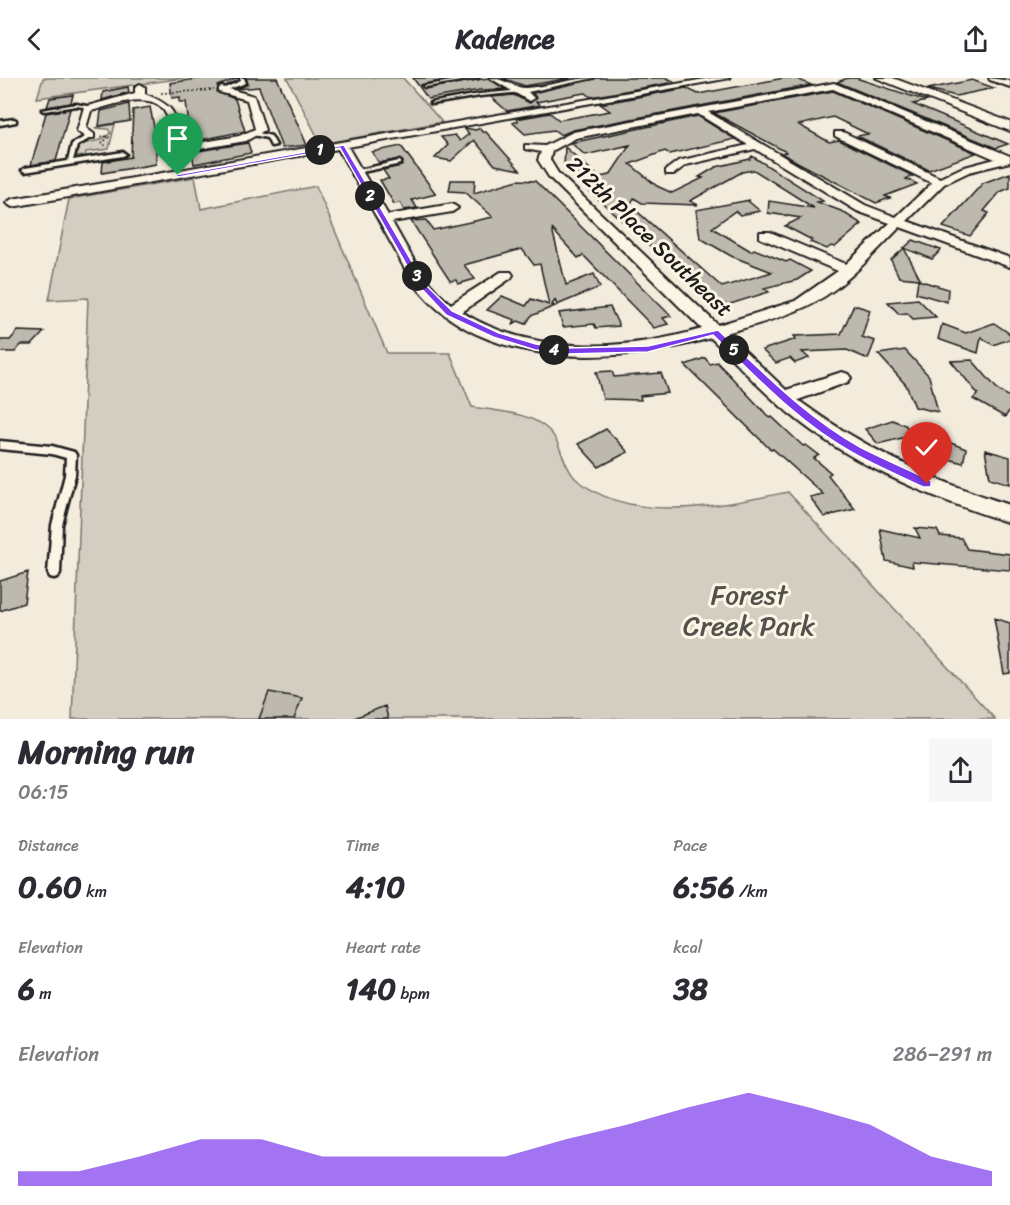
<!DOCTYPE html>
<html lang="en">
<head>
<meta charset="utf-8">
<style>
  body { margin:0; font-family:Sriracha,sans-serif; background:#f7f7f7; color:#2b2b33; height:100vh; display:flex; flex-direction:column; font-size:22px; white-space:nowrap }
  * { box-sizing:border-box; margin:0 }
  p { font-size:20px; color:#7c7c81 }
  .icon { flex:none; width:33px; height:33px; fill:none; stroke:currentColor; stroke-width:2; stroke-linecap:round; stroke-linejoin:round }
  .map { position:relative; height:641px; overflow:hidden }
  .sheet { display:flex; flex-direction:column; background:#fff; flex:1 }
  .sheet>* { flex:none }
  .pin { position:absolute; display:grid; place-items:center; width:51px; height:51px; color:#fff; margin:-62px -26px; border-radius:50% 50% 50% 0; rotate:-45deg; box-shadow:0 0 6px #0007 }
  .pin .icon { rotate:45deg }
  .km { position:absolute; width:30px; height:30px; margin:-15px; border-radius:50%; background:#222; color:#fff; font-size:16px; line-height:30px; text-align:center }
  .round { display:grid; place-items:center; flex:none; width:63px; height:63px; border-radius:0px; background:#f7f7f7 }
  .headline { display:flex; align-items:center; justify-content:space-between; height:102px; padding:0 18px }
  h1 { font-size:33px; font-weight:700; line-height:45px }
  .stats { display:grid; grid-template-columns:repeat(3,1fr); gap:9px; height:102px; padding:6px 18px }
  .stats div { display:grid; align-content:center }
  .stats b { font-size:30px; font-weight:700 }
  .stats small { font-size:16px; font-weight:400 }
  .stats p { font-size:16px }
  .chart { height:168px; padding:12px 18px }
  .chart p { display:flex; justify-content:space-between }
  .chart svg { width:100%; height:108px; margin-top:6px; fill:#7c3aed; opacity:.7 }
  header { display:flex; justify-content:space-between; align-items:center; height:78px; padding:0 18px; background:#fff; font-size:27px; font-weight:700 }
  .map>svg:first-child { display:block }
  .green { fill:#d3cec1; stroke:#78756e; stroke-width:1.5 }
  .building { fill:#beb9ae; stroke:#1c1c1c; stroke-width:1.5 }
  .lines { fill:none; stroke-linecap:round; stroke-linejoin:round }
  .lane-casing { stroke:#1c1c1c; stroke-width:5 }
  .street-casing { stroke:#1c1c1c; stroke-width:4 }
  .secondary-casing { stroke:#1c1c1c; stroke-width:4 }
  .path { stroke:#1c1c1c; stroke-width:1.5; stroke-dasharray:2 2; stroke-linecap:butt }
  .lane { fill:#fcf5e5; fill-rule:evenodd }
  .street { fill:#fcf5e5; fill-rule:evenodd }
  .secondary { fill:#fcf5e5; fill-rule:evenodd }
  .route { fill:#7c3aed; stroke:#fff; stroke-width:1.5 }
  .labels { text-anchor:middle; stroke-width:6; stroke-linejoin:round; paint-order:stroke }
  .street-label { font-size:22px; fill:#1c1c1c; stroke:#fcf5e5 }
  .near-park-label { font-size:27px; fill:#53514e; stroke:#fcf5e5 }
</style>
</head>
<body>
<header><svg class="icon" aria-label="back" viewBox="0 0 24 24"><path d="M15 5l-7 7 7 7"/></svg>Kadence<svg class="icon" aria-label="share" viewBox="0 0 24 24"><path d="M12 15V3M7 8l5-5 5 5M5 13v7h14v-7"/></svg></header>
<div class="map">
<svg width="1010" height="641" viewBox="0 0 1010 641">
  <rect width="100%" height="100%" fill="#f3ecdd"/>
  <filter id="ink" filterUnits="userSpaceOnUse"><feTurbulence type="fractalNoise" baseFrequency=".0167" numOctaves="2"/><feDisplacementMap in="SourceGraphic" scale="12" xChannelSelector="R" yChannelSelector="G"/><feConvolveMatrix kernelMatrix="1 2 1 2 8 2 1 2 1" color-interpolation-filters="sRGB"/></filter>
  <g filter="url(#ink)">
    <path class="green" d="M43,0H185L37,20Z
      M287,0H403L442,44L321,66Z
      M115,46L109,71L86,74L85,81L77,79L79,67L100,62L111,55L108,51L94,50Z
      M195,99L201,131L316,108L387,275H450L472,329C501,334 543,334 557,364C562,375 567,393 576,401C631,448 723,427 788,414L995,641H72L88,220L49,222L69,121Z"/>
    <path class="building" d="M203,0H238L218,8L217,14L235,21L245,53L191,64L186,24H180V19L172,20L170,5Z
      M246,0H277L307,67L282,70L259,9L237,11L248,6Z
      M413,0H455L421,7L425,11L488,0L505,11L480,12L428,21Z
      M502,0H571L525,8Z
      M596,0H667L675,4L591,19L586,15L579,16L536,24L540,27L507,33L491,19L514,17L530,25L536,20L533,15Z
      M784,0H795L811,7L573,52L561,57L554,52L525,56L513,45L518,43L516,41L550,35L559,42L610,33L600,26L686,10L698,16Z
      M848,0H856L927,23L913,26L1008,66L996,70L837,4Z
      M972,2L994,10L956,18L928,11Z
      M128,9L129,14L102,22L103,14Z
      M833,13L976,75L929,92L857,58L868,56L833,39L799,47L829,64L839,62L913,98L906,101L917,106L885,118L890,120L876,125L799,85L781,75L786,74L714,35Z
      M73,17L71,25L47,29L50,20Z
      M129,26L130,43L99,48L101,33Z
      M150,29L156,59V86L102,95L103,84L131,79L133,32Z
      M70,31L56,83L31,87L46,35Z
      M698,38L735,61L670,76L665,73L630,86L657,108L672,115L703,100L699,99L716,89L750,81L752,78L823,123L817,124L841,133L862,146L835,169L831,168L827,171L810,164L812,162L785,148L801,140L768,135L769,123L814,130L754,92L742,94L690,123L698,127L642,125L634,120L630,127L722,209L772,194L731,178L700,160L696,132L750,122L748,123L760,133L740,137L735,133L712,150L751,173L754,171L786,184L790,182L811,193L797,202L764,210L769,214L727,227L724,225L715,227L564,90L565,69L599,99L610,97L630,67L585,77L571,65Z
      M464,50L476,52L480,50L482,54H486L520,92L495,87L474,62L451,83L435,80L448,67L441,59L455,57L460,63L469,56Z
      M248,65L251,75L194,86L192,74Z
      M401,68L436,116L412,122L417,130L404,132L400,125L394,126L380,102L389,101L383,92L401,88L403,84L399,81L379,85L372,74Z
      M1010,95V110L1000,114L984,133L989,135L970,158L943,149L983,105Z
      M451,102H475L474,115L518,102L535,103L671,238L663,240L668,246L654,250L583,177L578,180L552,151L566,207L594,196L600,209L557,227L555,222L552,227L555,228L531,238L526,246L518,243L513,246L515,242L487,232L502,218L526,228L531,221L549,227L540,186L534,187L522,171L464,187L475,201L458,206L456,202L450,203L411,143L426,142L433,152L493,139L465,114L449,113Z
      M913,162L941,172L932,181L904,170L920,201L899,199L891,182Z
      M918,202L948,211L947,224L916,215Z
      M918,221L936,239L913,241L907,235L899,236L888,224Z
      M854,227L870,232L862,259L875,263L868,281L847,272L802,274L809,280L795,285L790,280L776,285L762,272L796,261L794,258L841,256Z
      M610,229L619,248L596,250L594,246L563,249L559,235Z
      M994,245L1010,256V261L993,267L981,259L978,275L938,261L942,246L966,255Z
      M18,253L44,254L32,267H21L15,274H0V262H10Z
      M905,272L929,298L938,334L915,329L906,307L878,276Z
      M705,280L710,286L717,284L770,340L772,339L803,368L806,367L819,377L814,380L831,395L828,397L855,431L824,439L810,419L823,416L773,371L771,372L685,287Z
      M972,282L999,313L1010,319V332L1005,339L973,321L978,316L951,283Z
      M612,293L614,299L661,295L668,315L640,318L641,322L603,321L596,294Z
      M892,342L905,347L914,357L878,366L865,351Z
      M606,351L628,374L599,389L578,366Z
      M921,353L966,371L963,385L945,380V383L926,376Z
      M985,372L1010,379V406L990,400Z
      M915,450L937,452L940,458L961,460L967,471L1010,476V492L912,484L913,489L886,483L880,451L920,460Z
      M28,494L24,525L0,533V503Z
      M994,540L1010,545V595L1004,596Z
      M269,614L302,620L294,641H259Z
      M385,628L388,641H354V640Z"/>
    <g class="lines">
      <g class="lane-casing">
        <path id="lane" d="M240,0H244L246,5L224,13L220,12L241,3Z
          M468,0H478L425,9L423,8Z
          M521,12L523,14L480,18L432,26L430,25L480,16Z
          M76,26L92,29L90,30L76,28L44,33L42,32Z
          M14,41L16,42V44L0,47V43Z
          M255,54L271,58L276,67L271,68L267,60L253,57L252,56Z
          M90,56L93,58L92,59L77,68L73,82L123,74L126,76L123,78L25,94L22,92L25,90L68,83L72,66Z
          M399,83L401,84V86L357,95L354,93Z
          M0,363L52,368L74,374L76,377L75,397L62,447L60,495L58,499L54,500L50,499L48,495L52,447L65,397L66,380L52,376L0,371Z"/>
      </g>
      <g class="street-casing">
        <path id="street" d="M490,0C503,0 515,10 525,10C548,9 570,0 594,0L528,14L534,20L529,23Z
          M711,0H730L348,69L388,137L452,126L458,130L452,134L392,144C409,173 424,206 451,226L501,194H511L513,197L511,200L462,234C532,278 625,273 702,251L549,99L538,82L541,74L525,71V67L545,68L573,54L834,5L1010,78V84L969,94L944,106L907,143L1010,180V189L900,149C872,177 842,213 805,229C781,240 752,248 726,255L786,312L842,294L848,296L851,300L848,304L798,322C863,370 933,403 1010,427V445C926,418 842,384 776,324C753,304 733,281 711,260C618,287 486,293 419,212C407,199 400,180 391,165C374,134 356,103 338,71L12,129L6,125L12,121ZM833,11L995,81L961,90L940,100L843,54H835V58L932,105L896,139L865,127L708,34ZM698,36L748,67L678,83L666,92V96H674L686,87L755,71L857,133L890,145L846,186L770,154H760V160L838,193L795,223L718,247L558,95L550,82L552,73L576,60Z
          M989,0L1010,3V9L990,2Z
          M140,6L145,9V16C177,29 176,35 180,68L239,58L255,51L247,22L219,14V10L222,9L254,18L265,52L246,63L181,74L183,83L177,86L171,83C170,72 171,45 166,36C153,10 111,28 91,33L86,50L94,56V60H86L77,53L84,29L135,15V9Z"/>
      </g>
      <g class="secondary-casing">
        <path id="secondary" d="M876,0H893L1010,44V53Z"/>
      </g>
      <path class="path" d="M161,15L214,12
        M101,58L109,59L102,65L105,67L103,69"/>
      <use href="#lane" class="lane"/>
      <use href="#street" class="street"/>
      <use href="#secondary" class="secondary"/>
    </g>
  </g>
  <path class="route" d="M344,67L425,206L452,233L499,255L536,266L566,270L648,268L718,252C763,294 806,339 860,369C883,381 908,391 931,403V409H923C900,398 876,388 853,375C799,345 757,300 713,257L648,274L566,276L535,272L493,259L446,237L418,207L340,70L178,99L175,97Z"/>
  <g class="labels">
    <g class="street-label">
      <text transform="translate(650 158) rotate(44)" y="8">212th Place Southeast</text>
    </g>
    <g class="near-park-label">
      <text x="749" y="526">Forest<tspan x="749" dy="31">Creek Park</tspan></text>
    </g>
  </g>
</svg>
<div class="pin" style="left:178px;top:97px;background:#1e9e55"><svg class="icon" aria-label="arrive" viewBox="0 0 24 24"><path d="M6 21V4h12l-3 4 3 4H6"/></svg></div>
<div class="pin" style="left:927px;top:406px;background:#d93025"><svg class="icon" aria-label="check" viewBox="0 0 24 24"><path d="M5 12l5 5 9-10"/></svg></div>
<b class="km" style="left:320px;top:72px">1</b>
<b class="km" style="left:370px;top:118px">2</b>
<b class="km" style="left:417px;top:198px">3</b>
<b class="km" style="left:554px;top:272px">4</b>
<b class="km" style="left:734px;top:272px">5</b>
</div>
<section class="sheet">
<div class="headline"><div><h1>Morning run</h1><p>06:15</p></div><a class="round"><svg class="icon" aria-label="share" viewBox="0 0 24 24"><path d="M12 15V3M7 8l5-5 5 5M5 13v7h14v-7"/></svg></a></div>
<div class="stats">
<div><p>Distance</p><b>0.60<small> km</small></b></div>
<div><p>Time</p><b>4:10</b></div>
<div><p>Pace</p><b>6:56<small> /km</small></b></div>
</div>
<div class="stats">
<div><p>Elevation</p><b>6<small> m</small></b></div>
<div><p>Heart rate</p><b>140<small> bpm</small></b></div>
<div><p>kcal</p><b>38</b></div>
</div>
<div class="chart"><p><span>Elevation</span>286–291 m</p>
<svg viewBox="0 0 160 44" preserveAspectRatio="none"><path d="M0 44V38L10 38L20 32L30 25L40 25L50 32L60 32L70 32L80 32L90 25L100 19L110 12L120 6L130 12L140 19L150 32L160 38V44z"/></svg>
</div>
</section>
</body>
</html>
